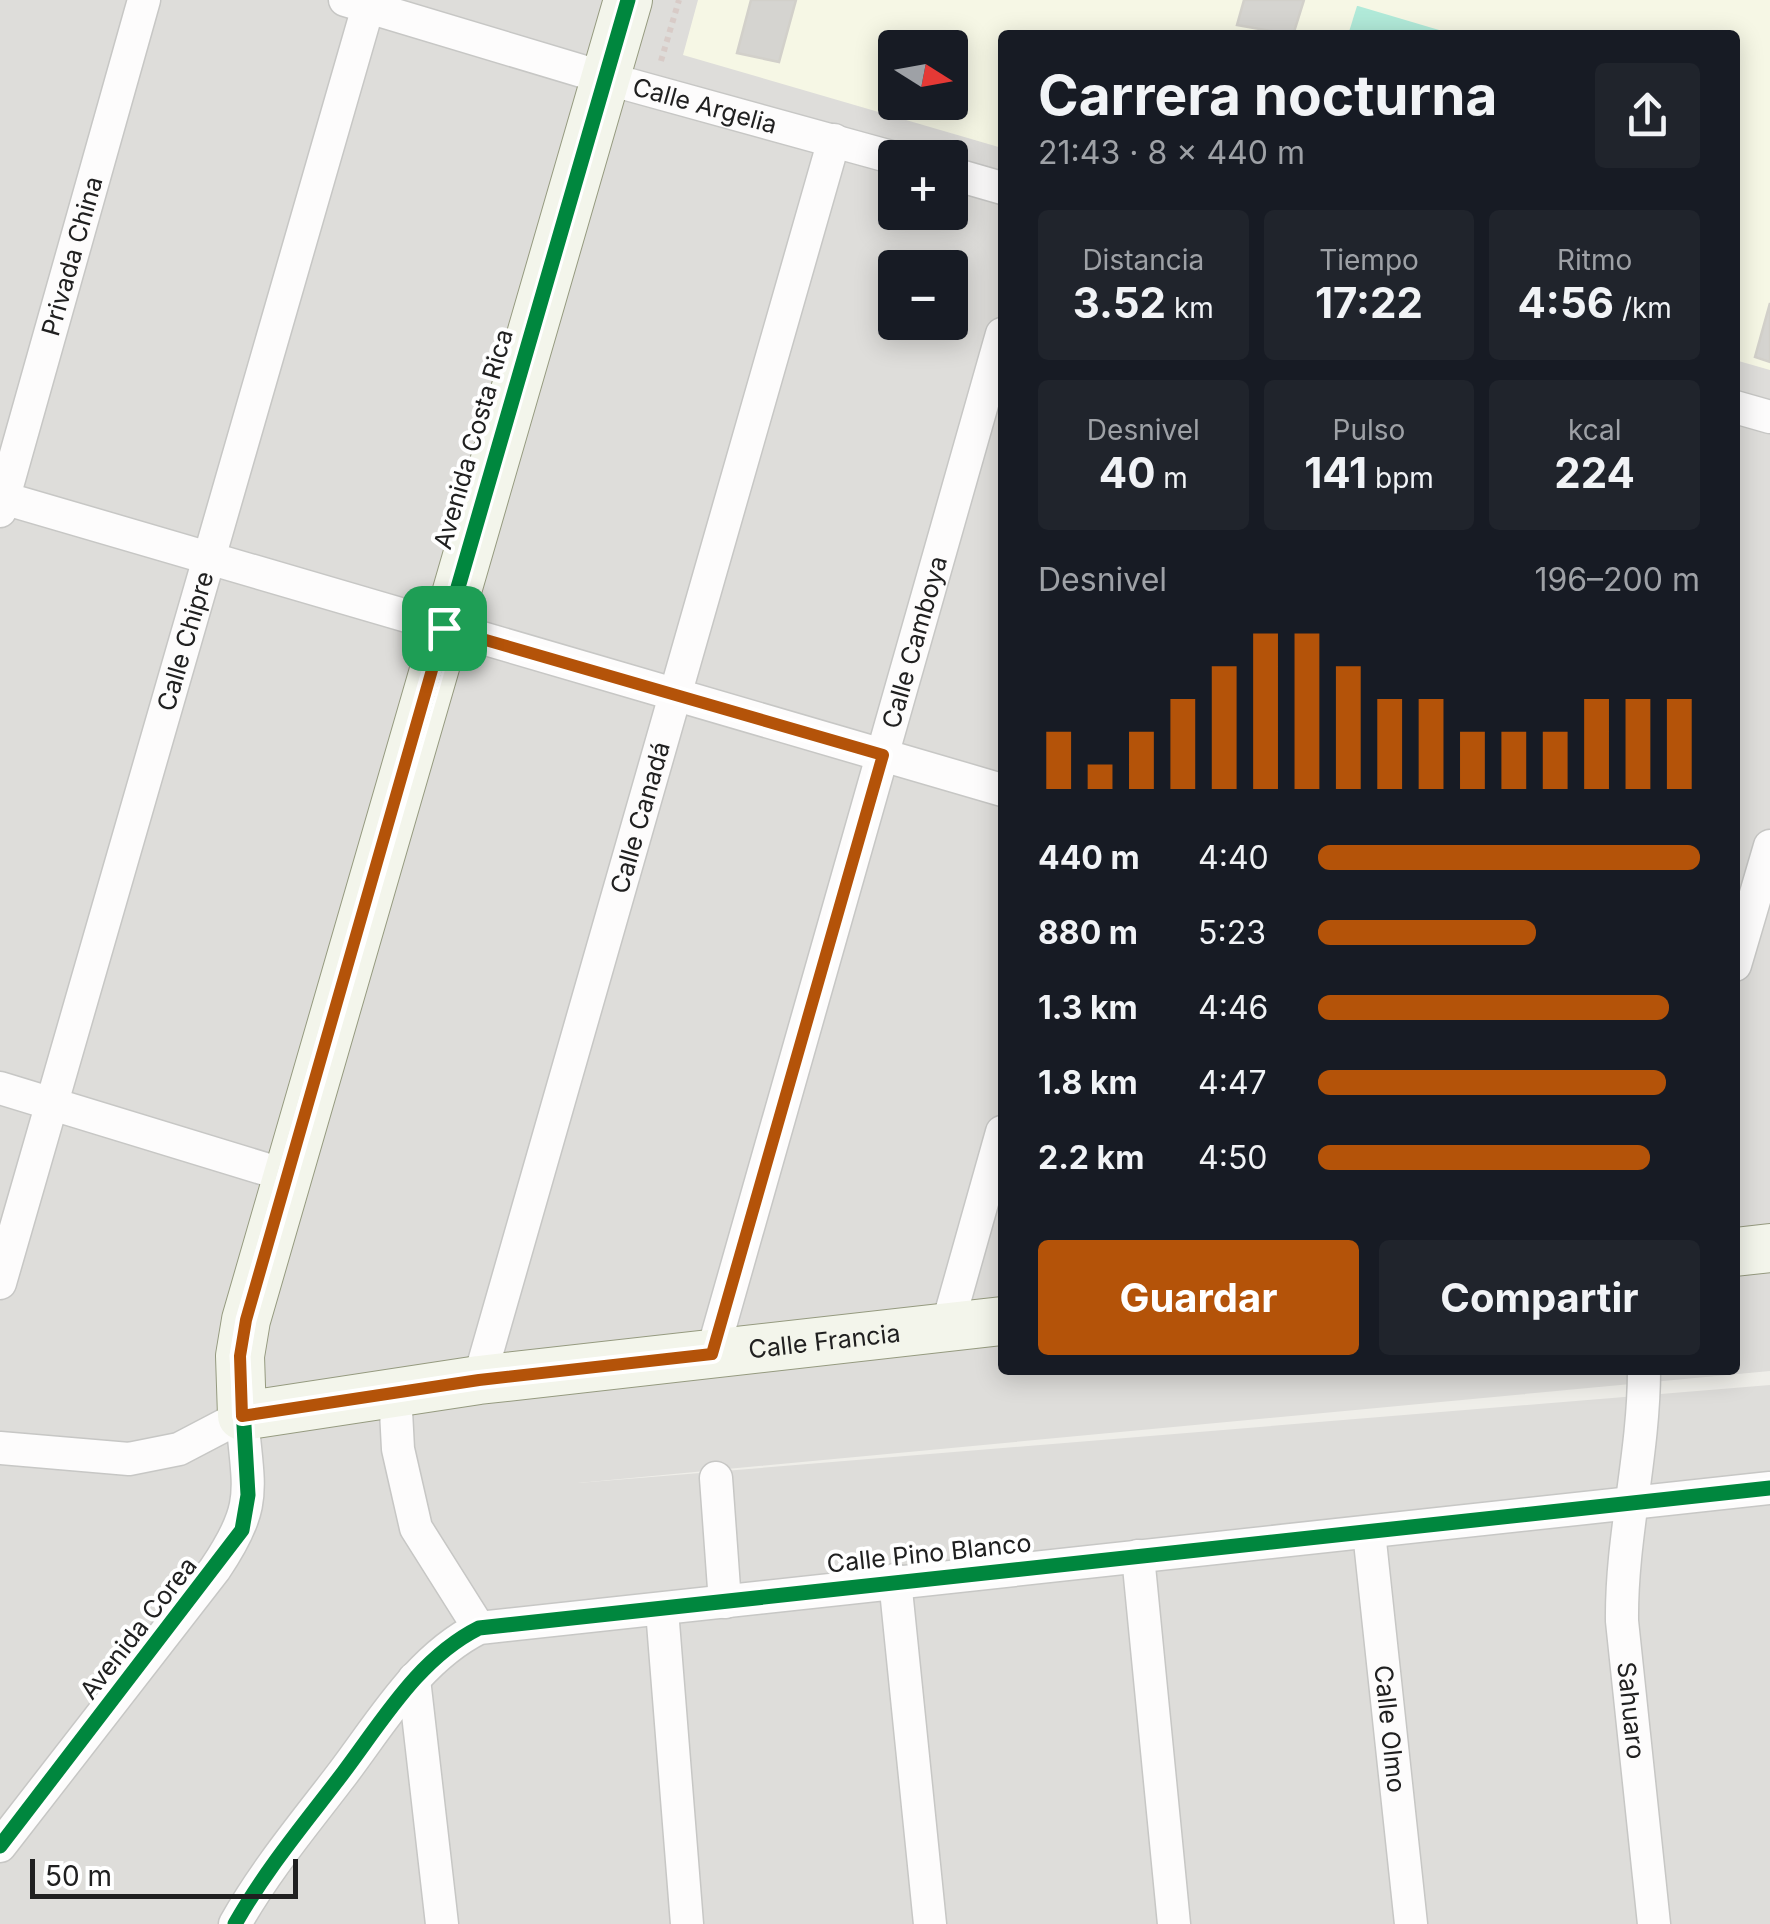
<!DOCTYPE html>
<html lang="es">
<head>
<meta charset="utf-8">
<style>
  body { margin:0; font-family:Inter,sans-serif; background:#20242c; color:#f1f3f6; height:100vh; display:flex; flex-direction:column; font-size:38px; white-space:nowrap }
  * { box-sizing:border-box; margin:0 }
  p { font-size:32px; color:#9ea1a6 }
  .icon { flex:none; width:55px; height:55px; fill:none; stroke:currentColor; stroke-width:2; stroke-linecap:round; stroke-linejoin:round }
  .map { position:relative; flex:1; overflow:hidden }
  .details { position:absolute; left:998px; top:30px; width:742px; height:1345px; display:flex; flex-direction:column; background:#171b24; border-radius:10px; box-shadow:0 5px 25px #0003 }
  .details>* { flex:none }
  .needle { width:65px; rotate:101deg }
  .tools { position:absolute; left:878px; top:30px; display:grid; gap:20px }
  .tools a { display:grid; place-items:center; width:90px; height:90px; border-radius:10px; background:#171b24; box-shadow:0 5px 25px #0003; font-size:50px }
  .scale { position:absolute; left:30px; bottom:25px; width:268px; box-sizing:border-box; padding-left:10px; border:5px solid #202020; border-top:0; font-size:28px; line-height:35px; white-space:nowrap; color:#202020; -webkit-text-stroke:8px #fff; paint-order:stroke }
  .pin { position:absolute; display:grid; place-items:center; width:85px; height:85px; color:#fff; margin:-42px; border-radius:20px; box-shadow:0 5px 15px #0006 }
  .round { display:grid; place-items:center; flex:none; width:105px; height:105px; border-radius:10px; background:#20242c }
  .overview { display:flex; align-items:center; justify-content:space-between; height:170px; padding:0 40px }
  h1 { font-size:55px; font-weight:700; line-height:75px }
  .stats { display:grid; grid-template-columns:repeat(3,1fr); gap:15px; height:170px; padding:10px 40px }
  .stats div { display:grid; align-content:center; border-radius:10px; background:#20242c; text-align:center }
  .stats b { font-size:42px; font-weight:700 }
  .stats small { font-size:28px; font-weight:400 }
  .stats p { font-size:28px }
  .chart { height:280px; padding:20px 40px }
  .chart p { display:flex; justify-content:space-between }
  .chart svg { width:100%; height:180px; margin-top:10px; stroke:#b45309; stroke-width:6 }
  .button { display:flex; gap:20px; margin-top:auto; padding:20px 40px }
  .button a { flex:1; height:115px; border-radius:10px; background:#b45309; color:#fff; font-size:40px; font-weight:700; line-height:115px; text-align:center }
  .button a+a { background:#20242c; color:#f1f3f6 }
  ul { padding:0 40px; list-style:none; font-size:32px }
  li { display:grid; grid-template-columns:160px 120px 1fr; align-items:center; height:75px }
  li i { height:25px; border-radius:12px; background:#b45309 }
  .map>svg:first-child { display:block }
  .residential { fill:#deddda; fill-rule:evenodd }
  .education { fill:#f6f7e5; fill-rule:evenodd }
  .pitch { fill:#b1ead9 }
  .building { fill:#d5d4d0; stroke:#d2d0ca; stroke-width:2.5 }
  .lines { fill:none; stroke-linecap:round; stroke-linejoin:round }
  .street-casing { stroke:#c7c7c5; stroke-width:35 }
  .secondary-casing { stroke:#959a7f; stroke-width:50 }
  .path { stroke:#d8cbc7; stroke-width:6; stroke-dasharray:5 5; stroke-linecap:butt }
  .street { stroke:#fdfcfc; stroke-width:32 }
  .secondary { stroke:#f3f5eb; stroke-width:48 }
  .cycleway-casing { stroke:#fff; stroke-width:21 }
  .cycleway { stroke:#00873e; stroke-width:15 }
  .route-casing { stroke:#fff; stroke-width:20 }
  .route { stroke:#b45309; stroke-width:12 }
  .labels { text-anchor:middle; stroke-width:8; stroke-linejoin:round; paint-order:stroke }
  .street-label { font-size:25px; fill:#202020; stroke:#fff }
</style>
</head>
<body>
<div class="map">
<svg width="1770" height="1924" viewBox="0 0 1770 1924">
  <rect width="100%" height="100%" fill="#efeee9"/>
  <path class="residential" d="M0,0H1770V1371L578,1483L1770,1385V1924H0ZM1002,35H1735V1370H1002ZM895,48H950V102H895ZM895,158H950V212H895ZM895,268H950V322H895Z"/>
  <path class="education" d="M698,0H1770V370L1735,360V35H1002V148L683,55ZM895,48H950V102H895Z"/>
  <path class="pitch" d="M1357,6H1358L1456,35H1348Z"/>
  <path class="building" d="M751,0H796L779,62L737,53Z
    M1244,0H1304L1293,35L1237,25Z
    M1770,303V362L1755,357Z"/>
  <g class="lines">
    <g class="street-casing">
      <g id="street">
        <path id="s1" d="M345,0L605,78L895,158"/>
        <path d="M950,173L1002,188"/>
        <path d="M1735,407L1770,417"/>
        <path d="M0,497L1002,790"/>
        <path id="s2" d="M0,511L144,0"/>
        <path d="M1735,965L1770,846"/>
        <path d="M0,1088L288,1176"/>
        <path id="s3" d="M0,1283L370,0"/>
        <path d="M947,1327L1002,1132"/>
        <path id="s4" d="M712,1354L1002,334"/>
        <path id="s5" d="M1644,1370C1644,1455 1621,1537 1622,1621L1654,1924"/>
        <path id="s6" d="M479,1380L834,140"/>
        <path d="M395,1392L398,1449L416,1528L479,1628"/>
        <path d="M0,1448L129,1459L179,1449L242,1416C248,1490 259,1504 215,1569L0,1846"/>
        <path d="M716,1478L725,1602"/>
        <path id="s7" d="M1369,1532L1411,1924"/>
        <path d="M1138,1556L1174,1924"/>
        <path d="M895,1580L930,1924"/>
        <path d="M662,1610L687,1924"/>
        <path d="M414,1679L442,1924"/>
        <path d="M235,1924C266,1869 305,1823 343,1773C383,1720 419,1658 479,1628L1770,1488"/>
      </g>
    </g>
    <g class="secondary-casing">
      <g id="secondary">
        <path id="s8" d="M628,0L246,1320L240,1356L242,1416L479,1380L1002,1321"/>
        <path d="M1735,1252L1770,1248"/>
      </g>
    </g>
    <path class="path" d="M661,61L679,0"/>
    <use href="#street" class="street"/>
    <use href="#secondary" class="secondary"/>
    <g class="cycleway-casing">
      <path id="cycleway" d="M0,1846L242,1530L248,1495L240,1356L246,1320L628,0
        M235,1924C266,1869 305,1823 343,1773C383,1720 419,1658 479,1628L1770,1488"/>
    </g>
    <use href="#cycleway" class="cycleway"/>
  </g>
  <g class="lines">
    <g class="route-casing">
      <path id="route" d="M444,628L883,755L712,1354L479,1380L242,1416L240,1356L246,1320Z"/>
    </g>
    <use href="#route" class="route"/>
  </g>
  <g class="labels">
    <g class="street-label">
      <text dy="9" stroke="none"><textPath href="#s1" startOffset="375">Calle Argelia</textPath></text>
      <text dy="9" stroke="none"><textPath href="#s2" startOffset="265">Privada China</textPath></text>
      <text transform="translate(473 439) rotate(-74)" y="9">Avenida Costa Rica</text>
      <text dy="9" stroke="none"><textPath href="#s3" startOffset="668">Calle Chipre</textPath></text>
      <text dy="9" stroke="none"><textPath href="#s4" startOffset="740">Calle Camboya</textPath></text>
      <text dy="9" stroke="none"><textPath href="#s6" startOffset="585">Calle Canadá</textPath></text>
      <text dy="9" stroke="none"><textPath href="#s8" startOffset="2058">Calle Francia</textPath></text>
      <text transform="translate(929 1553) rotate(-6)" y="9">Calle Pino Blanco</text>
      <text transform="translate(138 1628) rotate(-52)" y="9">Avenida Corea</text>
      <text dy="9" stroke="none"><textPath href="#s5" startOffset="342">Sahuaro</textPath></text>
      <text dy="9" stroke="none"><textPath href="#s7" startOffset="198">Calle Olmo</textPath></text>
    </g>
  </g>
</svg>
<div class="tools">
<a><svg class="needle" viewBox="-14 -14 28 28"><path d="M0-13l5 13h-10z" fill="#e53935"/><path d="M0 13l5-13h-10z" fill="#9ea1a6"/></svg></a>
<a>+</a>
<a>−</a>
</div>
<div class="scale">50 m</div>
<div class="pin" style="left:444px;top:628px;background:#1e9e55"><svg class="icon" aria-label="arrive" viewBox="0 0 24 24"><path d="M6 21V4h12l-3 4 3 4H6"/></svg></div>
<section class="details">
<div class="overview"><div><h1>Carrera nocturna</h1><p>21:43 · 8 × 440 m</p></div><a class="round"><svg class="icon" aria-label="share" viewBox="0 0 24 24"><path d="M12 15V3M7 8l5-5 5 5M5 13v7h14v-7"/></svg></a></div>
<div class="stats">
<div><p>Distancia</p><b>3.52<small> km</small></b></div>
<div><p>Tiempo</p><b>17:22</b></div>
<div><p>Ritmo</p><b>4:56<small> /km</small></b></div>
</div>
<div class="stats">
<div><p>Desnivel</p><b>40<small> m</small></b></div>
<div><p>Pulso</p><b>141<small> bpm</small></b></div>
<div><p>kcal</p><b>224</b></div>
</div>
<div class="chart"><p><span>Desnivel</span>196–200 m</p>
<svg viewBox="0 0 160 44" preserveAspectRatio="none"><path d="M5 44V30M15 44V38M25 44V30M35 44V22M45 44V14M55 44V6M65 44V6M75 44V14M85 44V22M95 44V22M105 44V30M115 44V30M125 44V30M135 44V22M145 44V22M155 44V22"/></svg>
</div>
<ul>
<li><b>440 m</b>4:40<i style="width:100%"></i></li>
<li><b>880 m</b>5:23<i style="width:57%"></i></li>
<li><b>1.3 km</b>4:46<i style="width:92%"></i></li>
<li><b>1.8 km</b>4:47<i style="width:91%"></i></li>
<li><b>2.2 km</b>4:50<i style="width:87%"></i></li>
</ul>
<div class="button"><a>Guardar</a><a>Compartir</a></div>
</section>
</div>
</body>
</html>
